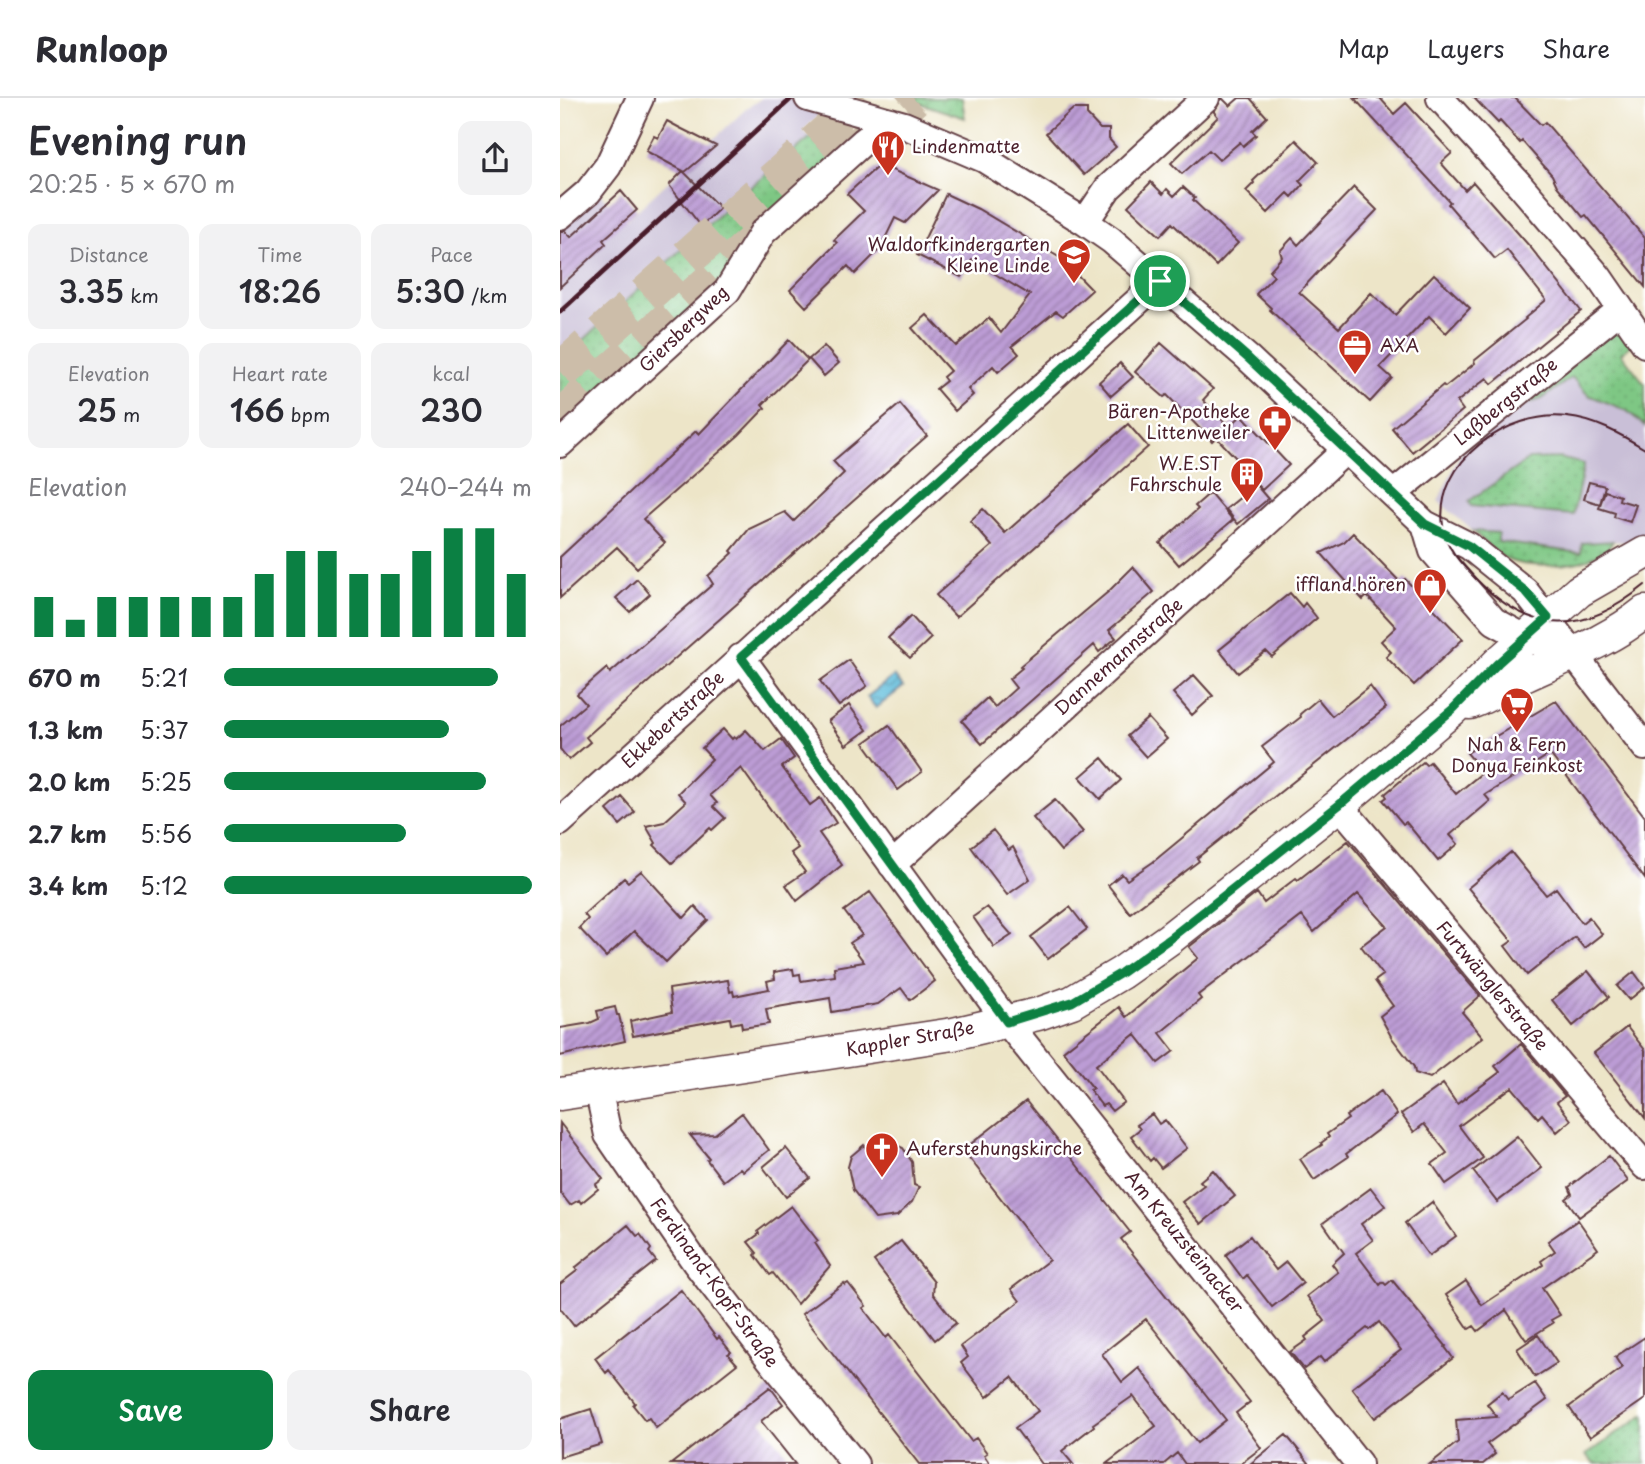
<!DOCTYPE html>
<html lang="en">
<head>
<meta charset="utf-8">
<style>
  body { margin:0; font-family:"Playpen Sans",sans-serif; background:#f2f2f3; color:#2b2b33; height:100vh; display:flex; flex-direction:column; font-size:26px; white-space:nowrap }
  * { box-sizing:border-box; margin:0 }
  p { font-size:23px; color:#7c7c81 }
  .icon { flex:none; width:38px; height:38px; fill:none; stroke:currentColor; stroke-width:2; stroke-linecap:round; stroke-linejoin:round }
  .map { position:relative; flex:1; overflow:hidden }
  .panel { display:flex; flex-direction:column; background:#fff; width:560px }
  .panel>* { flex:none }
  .pin { position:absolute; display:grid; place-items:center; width:60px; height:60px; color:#fff; margin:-30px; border:4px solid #fff; border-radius:50%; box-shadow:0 2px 7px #0007 }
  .round { display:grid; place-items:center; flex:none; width:74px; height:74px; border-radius:14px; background:#f2f2f3 }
  .overview { display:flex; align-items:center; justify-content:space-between; height:119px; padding:0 28px }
  h1 { font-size:38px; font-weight:600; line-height:52px }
  .stats { display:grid; grid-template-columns:repeat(3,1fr); gap:10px; height:119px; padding:7px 28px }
  .stats div { display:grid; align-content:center; border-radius:14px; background:#f2f2f3; text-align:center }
  .stats b { font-size:30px; font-weight:600 }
  .stats small { font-size:19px; font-weight:400 }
  .stats p { font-size:19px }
  .chart { height:196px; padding:14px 28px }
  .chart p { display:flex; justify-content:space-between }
  .chart svg { width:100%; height:126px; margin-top:7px; stroke:#0b8043; stroke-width:6 }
  .button { display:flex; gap:14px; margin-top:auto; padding:14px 28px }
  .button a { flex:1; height:80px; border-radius:14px; background:#0b8043; color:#fff; font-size:28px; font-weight:600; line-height:80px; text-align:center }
  .button a+a { background:#f2f2f3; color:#2b2b33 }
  ul { padding:0 28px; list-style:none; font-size:23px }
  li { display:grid; grid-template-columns:112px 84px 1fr; align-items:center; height:52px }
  li i { height:18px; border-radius:9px; background:#0b8043 }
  header { display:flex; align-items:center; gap:42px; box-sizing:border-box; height:98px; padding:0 35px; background:#fff; border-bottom:2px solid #e1e1e2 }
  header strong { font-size:33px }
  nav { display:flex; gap:38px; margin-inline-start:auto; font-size:24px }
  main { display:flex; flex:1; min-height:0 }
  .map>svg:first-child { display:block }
  .industrial { fill:#c9bfd7 }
  .grass { fill:url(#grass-dots); stroke:#647358; stroke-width:2 }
  .water { fill:url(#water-waves); stroke:#546e84; stroke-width:2 }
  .building { fill:url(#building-hatch); fill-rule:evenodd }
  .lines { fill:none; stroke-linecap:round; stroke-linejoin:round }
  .trunk-tunnel { stroke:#ccbda9; stroke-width:38; stroke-dasharray:38 19; stroke-linecap:butt }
  .minor-casing { stroke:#623d43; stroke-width:30 }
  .tertiary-casing { stroke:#623d43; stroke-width:35 }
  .minor { stroke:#fff; stroke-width:26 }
  .tertiary { stroke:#fff; stroke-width:32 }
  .tram { stroke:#4a1f2b; stroke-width:2 }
  .rail { stroke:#4a1f2b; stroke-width:5 }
  .route-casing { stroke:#fff; stroke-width:14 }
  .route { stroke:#0b8043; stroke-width:9 }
  .labels { text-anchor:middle; stroke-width:5; stroke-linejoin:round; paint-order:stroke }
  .poi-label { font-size:18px; fill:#4a1f2b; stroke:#fff; text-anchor:end }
  .street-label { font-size:18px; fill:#4a1f2b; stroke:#fff }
</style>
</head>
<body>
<header>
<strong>Runloop</strong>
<nav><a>Map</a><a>Layers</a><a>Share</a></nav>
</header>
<main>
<section class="panel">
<div class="overview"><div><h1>Evening run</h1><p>20:25 · 5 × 670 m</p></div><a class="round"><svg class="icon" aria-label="share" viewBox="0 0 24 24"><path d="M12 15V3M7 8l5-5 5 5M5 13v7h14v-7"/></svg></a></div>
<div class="stats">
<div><p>Distance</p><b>3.35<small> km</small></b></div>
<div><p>Time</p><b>18:26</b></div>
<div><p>Pace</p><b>5:30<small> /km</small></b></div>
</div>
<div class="stats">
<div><p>Elevation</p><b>25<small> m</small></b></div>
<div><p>Heart rate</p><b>166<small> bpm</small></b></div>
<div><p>kcal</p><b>230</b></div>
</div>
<div class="chart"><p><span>Elevation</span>240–244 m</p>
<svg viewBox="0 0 160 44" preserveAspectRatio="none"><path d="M5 44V30M15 44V38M25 44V30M35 44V30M45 44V30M55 44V30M65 44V30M75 44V22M85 44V14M95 44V14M105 44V22M115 44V22M125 44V14M135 44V6M145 44V6M155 44V22"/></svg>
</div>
<ul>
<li><b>670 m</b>5:21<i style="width:89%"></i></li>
<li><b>1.3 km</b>5:37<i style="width:73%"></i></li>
<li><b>2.0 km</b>5:25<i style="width:85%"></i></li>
<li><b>2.7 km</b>5:56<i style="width:59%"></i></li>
<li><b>3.4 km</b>5:12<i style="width:100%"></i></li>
</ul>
<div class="button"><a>Save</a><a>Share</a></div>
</section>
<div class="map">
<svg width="1085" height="1366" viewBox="0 0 1085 1366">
  <defs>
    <pattern id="grass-dots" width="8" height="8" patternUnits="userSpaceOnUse" patternTransform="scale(1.75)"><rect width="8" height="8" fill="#7ec784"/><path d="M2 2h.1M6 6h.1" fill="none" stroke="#6eaa72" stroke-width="1.8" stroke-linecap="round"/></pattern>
    <pattern id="water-waves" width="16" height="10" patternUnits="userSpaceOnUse" patternTransform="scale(1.75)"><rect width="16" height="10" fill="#5ebddc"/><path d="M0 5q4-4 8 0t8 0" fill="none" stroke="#5099b3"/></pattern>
    <pattern id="building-hatch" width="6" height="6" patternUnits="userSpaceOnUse" patternTransform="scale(1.75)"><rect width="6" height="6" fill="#bc9cd5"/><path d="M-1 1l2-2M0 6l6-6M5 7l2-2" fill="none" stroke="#9b7fad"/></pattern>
  </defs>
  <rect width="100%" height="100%" fill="#fff"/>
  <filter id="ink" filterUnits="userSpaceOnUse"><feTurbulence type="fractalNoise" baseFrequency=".0143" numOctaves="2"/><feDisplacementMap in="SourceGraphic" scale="14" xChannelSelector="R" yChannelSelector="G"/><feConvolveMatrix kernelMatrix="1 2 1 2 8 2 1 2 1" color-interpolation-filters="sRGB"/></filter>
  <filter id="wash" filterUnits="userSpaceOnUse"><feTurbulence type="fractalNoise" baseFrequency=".00686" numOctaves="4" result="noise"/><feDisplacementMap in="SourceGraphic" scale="28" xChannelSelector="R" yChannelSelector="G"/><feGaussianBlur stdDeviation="1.57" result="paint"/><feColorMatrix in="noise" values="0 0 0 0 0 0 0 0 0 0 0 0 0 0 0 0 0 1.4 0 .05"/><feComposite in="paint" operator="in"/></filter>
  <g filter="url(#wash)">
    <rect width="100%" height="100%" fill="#ede5c8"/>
    <path class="industrial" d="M202,0H278L243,33L251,39L169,107L0,264V122L36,91L65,124L187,10Z
      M1012,279L1028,297L1067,312L1085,328V437L1070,445L1053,443L1023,445L1021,455L937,444L938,435L913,433L878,403L900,356L965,306L982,301Z"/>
    <path class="grass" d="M344,0H402L405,20Z
      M260,35L288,44L159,189L0,337V264L169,107L251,39Z
      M1052,232L1064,235L1075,244L1061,255L1085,286V328L1066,312L1028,297L1012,279L982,301L965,306Z
      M999,360L1024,366L1013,417L911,408L909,403L969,361Z
      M913,433L938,435V444L1021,455L1022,445L1053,443C1040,470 970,473 946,461C934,455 923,442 913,433Z
      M1085,1316V1366H1034L1026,1357Z"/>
    <path class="water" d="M334,578L343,589L316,610L307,599Z"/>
    <g id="blocks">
      <path class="building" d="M662,0L670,8L679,0H690L707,19L692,33L696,37L683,48L680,44L659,62L649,52L622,76L611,65L658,19L654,14Z
        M794,0H820L834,16L846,5L892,55L881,65L905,92L913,84L971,150L1021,213L932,286L927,280L897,304L903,312L852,354L832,330L883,287L885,289L915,265L914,263L966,221L965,220L986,202L947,152L935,161L888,106L890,104Z
        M914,0H955L981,27L985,24L1085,140V189L1026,117L1023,119L997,88L992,77L962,43L960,45L940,23L938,25Z
        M513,11H527V17L540,31H549V41L556,49L524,77L486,35Z
        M107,23L120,30L156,48L125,74L86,53L94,38L98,40Z
        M736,42L758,64L739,83L743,87L732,99L728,95L708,115L686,93L694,85L693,83Z
        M323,68L378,92L345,125L335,120L320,151L295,176L288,168L246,209L230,192L277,145L274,142L304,113L287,96L316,70Z
        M123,73L160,110L141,128L109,87Z
        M591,84L603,96L607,91L614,98L623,89L635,100L633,102L678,145L656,168L612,125L600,138L568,108Z
        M794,89L817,112L739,194L779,230L811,195L835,217L874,176L910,210L886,235L869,218L820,269L832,280L810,304L710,212L711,210L696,196L714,178L709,173L722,159L720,153L732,140L738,147Z
        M61,93L77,112L43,142L46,146L0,189V133H5L11,139Z
        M386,96L418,111L502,161L532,192L503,218L496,213L452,248L459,256L438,274L433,268L408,291L413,297L395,313L376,291L386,283L383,279L390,273L352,230L367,217L396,248L429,220L441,235L470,197L412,162L401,179L357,157Z
        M229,242L248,262L202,307L205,310L179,337L83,421L105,445L77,470L57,449L0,500V459L136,333L139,336Z
        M601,245L653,291L643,302L668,328L652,343L607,297L604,299L575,274Z
        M264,248L279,265L264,278L249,261Z
        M560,265L573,279L551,298L539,284Z
        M340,306L367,338L26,639L30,644L9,662L0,651V628L26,606L17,596L47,570L50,575L153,486L148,478L173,455L171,453L189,431L225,414L234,423L284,375L273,363Z
        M682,317L729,367L702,392L675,365L678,362L657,340Z
        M568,326L588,349L396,519L376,497L432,448L410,423L423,411L445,435Z
        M1029,384L1045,388L1040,406L1024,401Z
        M696,387L708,401L678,426L666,411Z
        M1045,393L1060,398L1059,402L1076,407L1070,424L1054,419L1055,415L1039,410Z
        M650,395L673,422L619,467L600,445L638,411L635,408Z
        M793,435L841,485L845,481L903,541L854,587L826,559L831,554L821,543L836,529L807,498L803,502L761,455L784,444Z
        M573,469L594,494L549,532L556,540L539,554L534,547L422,646L402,623L427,600L435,609L456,590L449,581L462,570L460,568L548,494Z
        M77,481L90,496L70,514L56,500Z
        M730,495L742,509L745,505L757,520L712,559L706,553L678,575L659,552Z
        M351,518L371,540L350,560L328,540Z
        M289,562L307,588L279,608L260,583Z
        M634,577L653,598L632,617L613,595Z
        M810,588L826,610L637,760L639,763L570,815L548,787L562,776L567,782L593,764L714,664L702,649L741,619L740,616L758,601L772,618Z
        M996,603L1085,719V781L990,656L925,697L930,703L890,737L898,746L878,763L846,724L843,726L823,702L827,699L825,696L863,664L866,667L870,664L896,696L923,674L907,655Z
        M289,607L307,632L286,647L268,623Z
        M588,620L607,641L586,659L567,638Z
        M329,627L362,674L338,692L304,645Z
        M163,631L172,641L174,639L176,641L186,632L205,653L221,641L234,660L222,669L250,707L260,700L276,725L259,735L282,767L237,803L226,787L245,774L231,755L238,750L181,670L150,697L157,705L153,708L165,720L152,732L150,730L112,765L94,747L96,745L86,728L104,724L126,704L118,695L152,661L142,650Z
        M542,660L561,682L540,701L520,679Z
        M62,699L75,714L60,727L47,712Z
        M495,702L523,734L501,753L473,720Z
        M433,732L449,752L453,749L470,781L447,797L411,749Z
        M788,743L920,898L902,914L923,939L870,980L855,975L854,969L832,940L820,918L833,908L815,883L823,877L801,848L827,828L798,796L754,834L742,818L638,897L641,901L600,935L614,953L598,965L575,936L536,967L564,1004L552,1013L546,1006L542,1008L530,992L533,990L503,953L559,909L566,919L638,860L629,849L697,795L704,805L736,780L738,782Z
        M951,754L986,797L996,790L1022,825L1029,819L1042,836L1024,850L1015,839L967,877L945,848L952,843L908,790Z
        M81,773L124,820L135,808L148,822L106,864L74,833L46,859L19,830L28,821L24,816L64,780L68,784Z
        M310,794L375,883L350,902L341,890L318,906L272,914L270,900L206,911L209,926L182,930L181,924L171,926L170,920L73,938L70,923L112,914L109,891L168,882L170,894L173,893L174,898L209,891L207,883L215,881L214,874L233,871L234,877L240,876L241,883L275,878L274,869L304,864L290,845L302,837L284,813Z
        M427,809L452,837L434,849L413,819Z
        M510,809L527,831L488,861L471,839Z
        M1028,873L1049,899L1013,928L992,902Z
        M1074,874L1085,889L1069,902L1057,888Z
        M55,909L57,917H59L65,943L0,958V930L30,925L39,921L37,913Z
        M1067,929L1085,952V1020L1034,955Z
        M961,946L1005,998L997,1004L1011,1022L997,1034L982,1016L978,1020L952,989L899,1028L923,1060L886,1086L872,1066L887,1055L864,1026L854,1034L841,1016L883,986L897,1006L940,974L935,968Z
        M821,993L837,1017L786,1056L788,1059L754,1082L740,1061L762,1047L761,1045L769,1039L767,1036L788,1021L786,1018Z
        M466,1003L570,1134L561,1141L690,1304L676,1315L701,1350L680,1366H625L617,1355L604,1366H546L596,1328L573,1298L533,1326L534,1328L502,1353L513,1366H482L455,1330L478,1313L452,1279L427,1299L401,1265L408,1259L401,1248L460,1203L451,1191L489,1162L403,1052ZM586,1221L666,1322L637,1345L579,1270L562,1284L542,1256Z
        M182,1015L209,1052L183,1073L180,1070L163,1083L147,1062L149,1060L130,1037L155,1036Z
        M592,1016L599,1026L605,1022L627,1050L601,1070L593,1060L590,1063L571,1038L580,1031L577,1027Z
        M0,1025L43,1081L36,1086L38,1091L21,1105L19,1102L10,1107L0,1094Z
        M957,1038L982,1070L937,1104L913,1073Z
        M329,1044L343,1050L352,1064L354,1087L359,1089L352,1104L337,1118L315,1121L293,1092L288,1069L291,1058L304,1047L306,1050L315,1046L327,1048Z
        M226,1050L250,1080L226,1099L203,1069Z
        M1049,1058L1068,1083L1019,1119L1006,1101L1012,1096L1009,1089Z
        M653,1072L675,1098L641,1126L622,1104L644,1087L640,1083Z
        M811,1090L825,1108L801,1126L813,1142L796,1155L820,1187L823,1184L826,1187L832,1182L886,1248L885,1249L893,1260L815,1320L792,1290L841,1252L819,1224L809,1232L807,1230L764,1264L760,1259L744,1271L730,1254L747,1242L745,1239L765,1223L747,1198L778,1174L772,1166L784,1155L763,1125Z
        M872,1104L896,1138L869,1158L845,1125Z
        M231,1108L258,1143L255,1145L270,1168L237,1206L213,1175L210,1177L195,1157L197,1155L188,1144L199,1136L198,1133Z
        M1018,1122L1038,1151L982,1190L1000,1217L991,1222L993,1225L966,1242L946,1212L918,1233L914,1228L909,1231L886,1197L906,1183L922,1207L983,1167L981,1163L995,1153L988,1143Z
        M68,1127L77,1138L80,1136L91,1151L89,1154L96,1163L14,1228L0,1210V1186L18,1172L15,1170Z
        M690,1138L716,1172L726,1164L743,1185L712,1209L687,1177L683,1181L666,1158L667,1156Z
        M341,1143L374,1184L373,1196L396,1225L375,1242L314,1163Z
        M284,1185L285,1187L288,1185L306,1208L303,1210L326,1240L329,1237L411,1343L416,1340L427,1355L424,1357L430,1366H359L242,1216Z
        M121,1192L157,1241L159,1239L171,1254L168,1256L177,1266L96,1330L89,1320L85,1322L73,1307L75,1305L49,1272L46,1275L35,1260Z
        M978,1237L997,1265L975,1279L957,1251Z
        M1085,1239V1301L1030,1339L1009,1309L1062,1270L1055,1259Z
        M975,1285L987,1302L927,1346L935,1356L923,1366H870L898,1344L896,1322L937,1319L927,1306L942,1294L948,1302Z
        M210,1289L223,1306L201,1323L235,1366H111Z
        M31,1311L42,1346L0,1359V1321Z
        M726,1337L750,1366H690Z"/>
    </g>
  </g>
  <g filter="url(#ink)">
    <use href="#blocks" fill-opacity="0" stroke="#623d43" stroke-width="2"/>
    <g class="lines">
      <path class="trunk-tunnel" d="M302,46L353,0
        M0,274L306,0
        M0,321L203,136"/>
      <g class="minor-casing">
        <path id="minor" d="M248,0L344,27L424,61L525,124L551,142L688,260L865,426L909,448L965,493L1085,649
          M880,0L960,87L1038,178L1085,246
          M0,118L28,94L48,68L80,0
          M525,124L548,90L646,0
          M0,346L167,193L203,134L304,43L330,23
          M833,396L1060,212
          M865,426L873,453L934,523L965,540L984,546
          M181,559L447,924L799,1366
          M779,707L1085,1068
          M0,724L600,183
          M332,767L786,352
          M38,990L48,1037L135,1164L213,1265L295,1366"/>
      </g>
      <g class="tertiary-casing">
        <path id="tertiary" d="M910,605C929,598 945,587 964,578C1005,559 1049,543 1085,514
          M0,996L393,936L478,916L512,904L561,875L609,841L779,707L893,611L938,565L1019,493L1085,455"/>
      </g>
      <use href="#minor" class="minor"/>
      <use href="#tertiary" class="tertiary"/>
      <path class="tram" d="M1085,351C1060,336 1036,322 1007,319C948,312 874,363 883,428C886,450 901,466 916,481C973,539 1024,537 1085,487"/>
      <path class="rail" d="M0,214L232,0"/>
    </g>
  </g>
  <g class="lines" filter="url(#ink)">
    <g class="route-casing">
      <path id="route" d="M600,183L688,260L865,426L909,448L965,493L988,520L938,565L893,611L779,707L609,841L561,875L512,904L447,924L181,559Z"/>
    </g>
    <use href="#route" class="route"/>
  </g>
  <defs>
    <g id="restaurant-pin" transform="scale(1.75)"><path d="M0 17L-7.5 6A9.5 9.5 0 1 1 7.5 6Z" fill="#c8321e" stroke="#fff"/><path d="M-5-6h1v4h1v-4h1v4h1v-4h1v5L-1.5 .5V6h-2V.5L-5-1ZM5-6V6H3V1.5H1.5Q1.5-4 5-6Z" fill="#fff"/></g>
    <g id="school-pin" transform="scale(1.75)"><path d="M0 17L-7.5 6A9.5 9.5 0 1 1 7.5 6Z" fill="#c8321e" stroke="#fff"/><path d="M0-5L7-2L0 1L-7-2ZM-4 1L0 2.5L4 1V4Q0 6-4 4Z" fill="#fff"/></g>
    <g id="office-pin" transform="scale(1.75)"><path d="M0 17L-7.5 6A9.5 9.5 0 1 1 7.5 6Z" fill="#c8321e" stroke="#fff"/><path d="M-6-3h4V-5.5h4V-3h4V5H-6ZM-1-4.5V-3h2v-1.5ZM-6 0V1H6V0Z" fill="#fff"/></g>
    <g id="pharmacy-pin" transform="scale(1.75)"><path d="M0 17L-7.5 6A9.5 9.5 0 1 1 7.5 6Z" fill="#c8321e" stroke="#fff"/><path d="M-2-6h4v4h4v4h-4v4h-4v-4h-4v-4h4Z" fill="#fff"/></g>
    <g id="building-pin" transform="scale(1.75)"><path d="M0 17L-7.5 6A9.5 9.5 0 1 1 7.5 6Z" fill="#c8321e" stroke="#fff"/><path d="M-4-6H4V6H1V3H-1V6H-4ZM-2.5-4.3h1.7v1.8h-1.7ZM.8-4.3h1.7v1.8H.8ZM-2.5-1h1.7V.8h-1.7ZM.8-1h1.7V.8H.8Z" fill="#fff"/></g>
    <g id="shop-pin" transform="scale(1.75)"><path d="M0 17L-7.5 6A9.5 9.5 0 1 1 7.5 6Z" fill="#c8321e" stroke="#fff"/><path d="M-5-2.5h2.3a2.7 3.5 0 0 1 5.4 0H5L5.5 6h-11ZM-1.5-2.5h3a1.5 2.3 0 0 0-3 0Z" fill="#fff"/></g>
    <g id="supermarket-pin" transform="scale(1.75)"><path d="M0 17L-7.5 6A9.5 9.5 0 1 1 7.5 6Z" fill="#c8321e" stroke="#fff"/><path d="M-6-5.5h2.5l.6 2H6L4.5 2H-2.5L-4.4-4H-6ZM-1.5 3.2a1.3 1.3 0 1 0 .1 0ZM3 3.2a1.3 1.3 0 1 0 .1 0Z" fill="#fff"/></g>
    <g id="church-pin" transform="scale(1.75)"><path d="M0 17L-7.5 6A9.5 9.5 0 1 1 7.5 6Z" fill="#c8321e" stroke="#fff"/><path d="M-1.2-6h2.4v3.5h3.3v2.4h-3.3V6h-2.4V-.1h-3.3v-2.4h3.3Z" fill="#fff"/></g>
  </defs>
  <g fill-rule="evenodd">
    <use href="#restaurant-pin" x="328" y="49"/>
    <use href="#school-pin" x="514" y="157"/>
    <use href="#office-pin" x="795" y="248"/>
    <use href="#pharmacy-pin" x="715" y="324"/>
    <use href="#building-pin" x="687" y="376"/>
    <use href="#shop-pin" x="870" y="487"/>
    <use href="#supermarket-pin" x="957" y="606"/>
    <use href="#church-pin" x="322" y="1051"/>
  </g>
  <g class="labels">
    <g class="poi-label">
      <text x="352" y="55" text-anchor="start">Lindenmatte</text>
      <text x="490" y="153">Waldorfkindergarten<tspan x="490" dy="21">Kleine Linde</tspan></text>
      <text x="820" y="254" text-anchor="start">AXA</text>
      <text x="690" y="320">Bären-Apotheke<tspan x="690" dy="21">Littenweiler</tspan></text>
      <text x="662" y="372">W.E.ST<tspan x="662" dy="21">Fahrschule</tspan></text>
      <text x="846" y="493">iffland.hören</text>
      <text x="957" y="653" text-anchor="middle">Nah &amp; Fern<tspan x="957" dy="21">Donya Feinkost</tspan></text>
      <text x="346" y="1057" text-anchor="start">Auferstehungskirche</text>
    </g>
    <g class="street-label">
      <text transform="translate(124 231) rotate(-44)" y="6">Giersbergweg</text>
      <text transform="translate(946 304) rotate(-39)" y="6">Laßbergstraße</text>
      <text transform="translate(559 559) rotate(-42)" y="6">Dannemannstraße</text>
      <text transform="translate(113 622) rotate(-43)" y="6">Ekkebertstraße</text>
      <text transform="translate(932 888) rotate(50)" y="6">Furtwänglerstraße</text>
      <text transform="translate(350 941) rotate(-10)" y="6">Kappler Straße</text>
      <text transform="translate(624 1144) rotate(51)" y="6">Am Kreuzsteinacker</text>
      <text transform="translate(154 1185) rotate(54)" y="6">Ferdinand-Kopf-Straße</text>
    </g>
  </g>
</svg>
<div class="pin" style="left:600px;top:183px;background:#1e9e55"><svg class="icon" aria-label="arrive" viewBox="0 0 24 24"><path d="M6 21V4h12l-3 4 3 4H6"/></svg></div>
</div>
</main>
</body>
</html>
